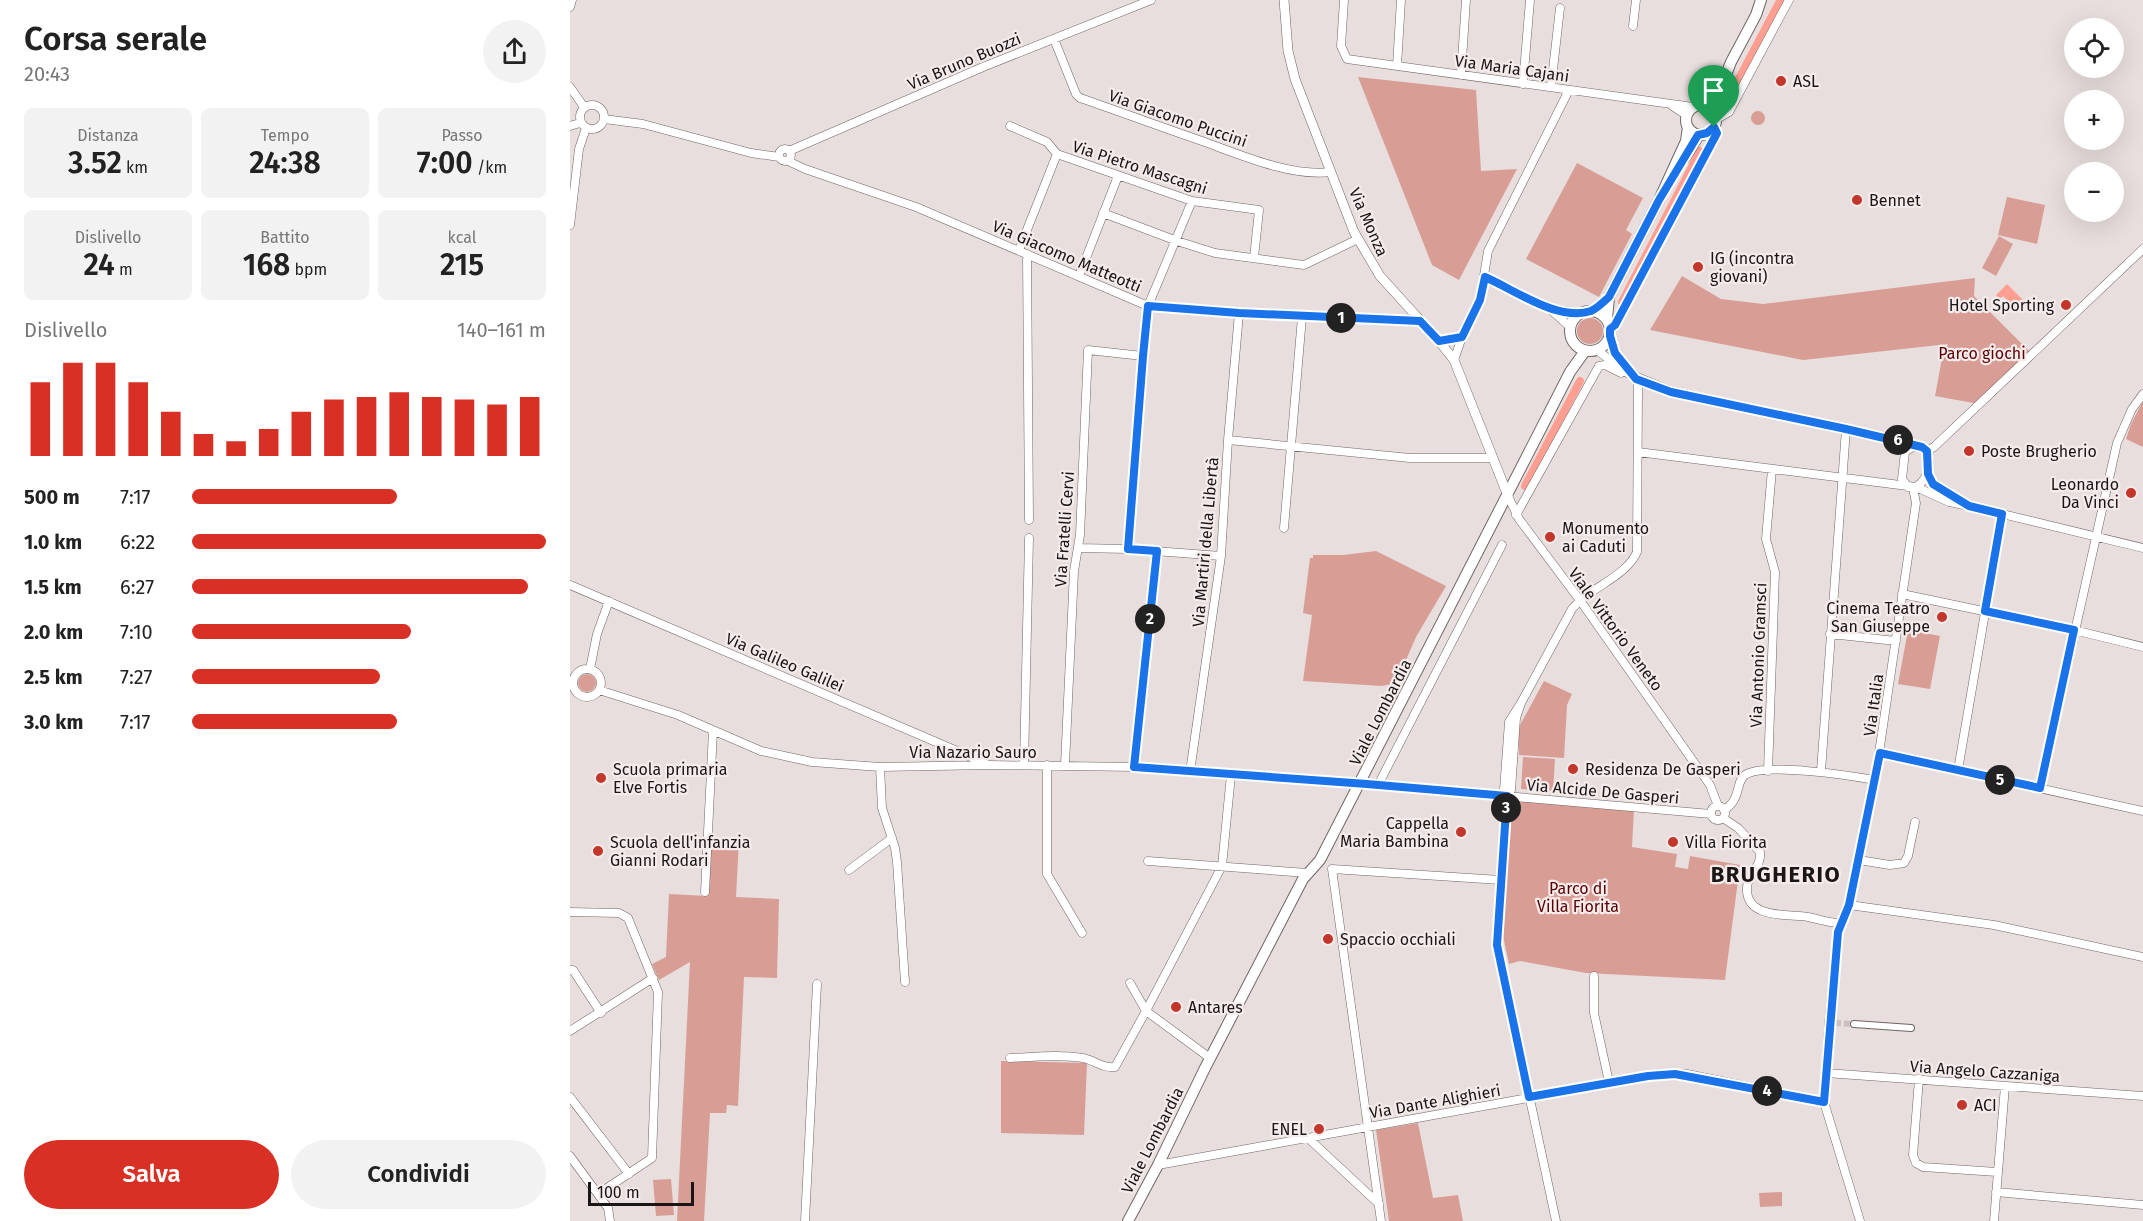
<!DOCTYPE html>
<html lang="it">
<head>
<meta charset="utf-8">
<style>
  body { margin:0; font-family:"Fira Sans",sans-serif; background:#f2f2f2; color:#222; height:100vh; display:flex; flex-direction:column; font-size:22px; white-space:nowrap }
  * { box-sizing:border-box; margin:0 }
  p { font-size:20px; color:#767676 }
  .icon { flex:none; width:33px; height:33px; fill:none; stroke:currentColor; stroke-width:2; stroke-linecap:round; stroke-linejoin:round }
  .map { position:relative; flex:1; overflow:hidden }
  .drawer { display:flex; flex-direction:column; background:#fff; width:570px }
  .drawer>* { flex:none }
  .buttons { position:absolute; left:1494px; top:18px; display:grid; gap:12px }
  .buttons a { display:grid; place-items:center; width:60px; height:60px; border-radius:50%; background:#fff; box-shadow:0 6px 24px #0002; font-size:30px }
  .scale { position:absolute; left:18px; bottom:15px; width:106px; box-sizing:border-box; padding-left:6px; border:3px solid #191615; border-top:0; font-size:16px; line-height:21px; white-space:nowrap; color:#191615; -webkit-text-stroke:4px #f5ebea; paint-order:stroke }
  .pin { position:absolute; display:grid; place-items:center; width:51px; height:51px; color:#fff; margin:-62px -26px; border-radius:50% 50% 50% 0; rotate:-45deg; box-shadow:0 0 6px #0007 }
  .pin .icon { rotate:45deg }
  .km { position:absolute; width:30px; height:30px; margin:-15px; border-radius:50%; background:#222; color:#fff; font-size:16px; line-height:30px; text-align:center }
  .round { display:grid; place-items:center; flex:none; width:63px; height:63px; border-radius:32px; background:#f2f2f2 }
  .head { display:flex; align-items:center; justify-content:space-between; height:102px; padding:0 24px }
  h1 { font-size:33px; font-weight:600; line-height:45px }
  .figures { display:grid; grid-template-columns:repeat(3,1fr); gap:9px; height:102px; padding:6px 24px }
  .figures div { display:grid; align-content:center; border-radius:9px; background:#f2f2f2; text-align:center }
  .figures b { font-size:30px; font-weight:600 }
  .figures small { font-size:16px; font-weight:400 }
  .figures p { font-size:16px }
  .chart { height:168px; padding:12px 24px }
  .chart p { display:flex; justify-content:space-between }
  .chart svg { width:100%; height:108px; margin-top:6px; stroke:#d93025; stroke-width:6 }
  .cta { display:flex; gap:12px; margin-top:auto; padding:12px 24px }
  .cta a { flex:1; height:69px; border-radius:36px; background:#d93025; color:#fff; font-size:24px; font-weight:600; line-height:69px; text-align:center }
  .cta a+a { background:#f2f2f2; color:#222 }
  ul { padding:0 24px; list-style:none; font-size:20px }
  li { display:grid; grid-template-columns:96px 72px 1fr; align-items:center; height:45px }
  li i { height:15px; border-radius:8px; background:#d93025 }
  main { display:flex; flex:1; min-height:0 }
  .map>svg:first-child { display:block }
  .green { fill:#d89e96 }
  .water { fill:#ff9e91 }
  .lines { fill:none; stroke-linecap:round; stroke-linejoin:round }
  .canal { stroke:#ff9e91; stroke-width:8 }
  .pedestrian-tunnel { stroke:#c9c0bf; stroke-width:6; stroke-dasharray:6 3; stroke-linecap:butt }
  .pedestrian-casing { stroke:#6f6665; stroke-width:8 }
  .minor-casing { stroke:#6f6665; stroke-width:9 }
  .tertiary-casing { stroke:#6f6665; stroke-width:10 }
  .secondary-casing { stroke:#6f6665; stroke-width:12 }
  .pedestrian { stroke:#fff; stroke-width:6 }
  .minor { stroke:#fff; stroke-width:8 }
  .tertiary { stroke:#fff; stroke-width:9 }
  .secondary { stroke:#fff; stroke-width:10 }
  .route-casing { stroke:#fff; stroke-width:12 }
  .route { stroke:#1a73e8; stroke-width:8 }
  .poi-dot { fill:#c3362c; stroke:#f5ebea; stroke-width:2 }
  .labels { text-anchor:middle; stroke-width:4.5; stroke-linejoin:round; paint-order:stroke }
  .street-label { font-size:16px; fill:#191615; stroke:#f5ebea }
  .poi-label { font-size:16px; fill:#191615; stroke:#f5ebea; text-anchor:start }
  .park-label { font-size:16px; fill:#5a0203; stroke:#f5ebea }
  .district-label { font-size:22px; font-weight:bold; letter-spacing:1.5px; fill:#191615; stroke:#f5ebea }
</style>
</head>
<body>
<main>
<section class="drawer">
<div class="head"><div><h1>Corsa serale</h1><p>20:43</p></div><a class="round"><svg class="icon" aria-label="share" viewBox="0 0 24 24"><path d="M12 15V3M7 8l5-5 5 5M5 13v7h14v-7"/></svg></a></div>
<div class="figures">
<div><p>Distanza</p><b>3.52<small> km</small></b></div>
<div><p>Tempo</p><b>24:38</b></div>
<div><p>Passo</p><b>7:00<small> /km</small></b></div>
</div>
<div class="figures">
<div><p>Dislivello</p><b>24<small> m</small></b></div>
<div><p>Battito</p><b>168<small> bpm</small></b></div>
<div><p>kcal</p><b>215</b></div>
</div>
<div class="chart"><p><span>Dislivello</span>140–161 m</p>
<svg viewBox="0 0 160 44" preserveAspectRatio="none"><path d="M5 44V14M15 44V6M25 44V6M35 44V14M45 44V26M55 44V35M65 44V38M75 44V33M85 44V26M95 44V21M105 44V20M115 44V18M125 44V20M135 44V21M145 44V23M155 44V20"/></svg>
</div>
<ul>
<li><b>500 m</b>7:17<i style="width:58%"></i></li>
<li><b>1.0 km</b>6:22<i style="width:100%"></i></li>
<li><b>1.5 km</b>6:27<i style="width:95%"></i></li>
<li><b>2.0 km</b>7:10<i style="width:62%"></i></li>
<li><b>2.5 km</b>7:27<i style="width:53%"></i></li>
<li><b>3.0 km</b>7:17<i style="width:58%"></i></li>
</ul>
<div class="cta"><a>Salva</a><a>Condividi</a></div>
</section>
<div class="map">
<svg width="1573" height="1221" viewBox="0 0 1573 1221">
  <rect width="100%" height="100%" fill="#e8dedd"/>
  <path class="green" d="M788,77L906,90L911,171L947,169L889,280L862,265Z
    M1181 118a7 7 0 1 1 14 0a7 7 0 1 1-14 0Z
    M1007,163L1073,198L1056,230L1062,234L1029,297L956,259Z
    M1437,197L1475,205L1467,244L1428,235Z
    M1429,236L1443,244L1426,276L1412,268Z
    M1112,276L1151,299L1193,304L1405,278L1404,296L1461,353L1409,404L1365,396L1373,353L1378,344L1233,360L1080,330Z
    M1007 331a13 13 0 1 1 26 0a13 13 0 1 1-26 0Z
    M1573,401V447L1556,439L1561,424Z
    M806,551L876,586L846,637L826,683L812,686L733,681L742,615L733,613L740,558H743V555H773Z
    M1338,630L1370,636L1360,689L1328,684Z
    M8 683a9 9 0 1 1 18 0a9 9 0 1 1-18 0Z
    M974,681L1002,694L997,705L994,758L949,755V727Z
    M953,757L985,759L983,791L951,789Z
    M943,799L1064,809L1062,847L1107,854L1105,867L1118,869L1120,856L1170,865L1155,980L1016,973L950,961L939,964L933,936L935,876Z
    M140,840H169L166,897L209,899L207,978L174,977L168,1106L157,1105L156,1113H140L134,1221H107L120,962L89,980L82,964L96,957L99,894L137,896Z
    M431,1061L517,1063L514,1135L431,1133Z
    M848,1123L863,1198L888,1195L893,1221H819L806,1130Z
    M101,1179L104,1215L86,1216L83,1180Z
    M1212,1192V1206L1190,1207L1189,1193Z"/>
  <path class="water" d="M1437,284L1455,302L1448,310L1433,296L1430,299L1426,295Z"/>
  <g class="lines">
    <path class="canal" d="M1156,103L1210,1
      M1052,302L1130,151
      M955,486L1010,381"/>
    <path class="pedestrian-tunnel" d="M1265,1023L1284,1024"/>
    <g class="pedestrian-casing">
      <path id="pedestrian" d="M1284,1024L1341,1028"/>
    </g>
    <g class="minor-casing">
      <path id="minor" d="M774,0L771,46L777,59L1123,107
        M0,7L2,0
        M1063,26L1066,0
        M484,39L506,94L510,98C551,112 591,127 632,141C671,155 721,177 761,172
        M827,66L831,0
        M891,75L896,0
        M953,84L960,0
        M0,87L14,107
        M981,87L990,8
        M10 117a12 12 0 1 1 24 0a12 12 0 1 1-24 0Z
        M1101,105L1116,115
        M34,119L73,124L181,153L209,157
        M1145,120L1159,112L1219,0
        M0,126L10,123
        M440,126L477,142L487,154L622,201L689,210L684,258
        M209 155a6 6 0 1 1 12 0a6 6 0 1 1-12 0Z
        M219,151L413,67L581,0
        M218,161L235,169L346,207L578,306L669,313L850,321
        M533,213L607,241L645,253L734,265L788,239
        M0,225L9,149L16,128
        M449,250L487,154
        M457,254L459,520
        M509,276L548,176
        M915,277L980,309L1010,313
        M981,310L1000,327
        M1040,329L1045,325L1147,133L1144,127
        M869,341L892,337
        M1027,350L1055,372L1101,391L1346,445
        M884,360L892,337L910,300L918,251L999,90
        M658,440L840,458H922
        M1357,451L1364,447L1573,249
        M1068,452L1346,487L1379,502L1399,506L1573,548
        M1358,474L1363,484L1399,506
        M1338,487L1332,479L1335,452L1346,445L1357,451C1361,466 1358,479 1346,487
        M938,496L949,519L1009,599L1140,785L1148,806
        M946,515L1029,366L1035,365L1051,373
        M714,528L732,317
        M508,548L558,549L651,556
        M558,549L573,356L578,306L622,201
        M0,585L415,763
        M1332,594L1504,630L1573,647
        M1260,634L1326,641
        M3 683a14 14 0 1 1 28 0a14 14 0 1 1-28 0Z
        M20,669L27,634L39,601
        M29,690L108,715L191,751L242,762L310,767L419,765L564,767L797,784L1141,814
        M951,703L946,718L941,790L937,796L927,945L986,1221
        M1310,753L1573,811
        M454,765L459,538
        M477,765V874L512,933
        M495,765L504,571L510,535L518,350L573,356
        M310,767L312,808L325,848L327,862L335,982
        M564,767L587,551
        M1388,770L1432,514
        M1198,771L1205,572L1196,539L1202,469
        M1251,771L1276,429
        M620,772L651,556L658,440L669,313
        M808,785L932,545
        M1470,788L1547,443L1562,409L1573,394
        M937,796L934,790L939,722L951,703L1002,609C1020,587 1056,577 1067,552L1068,389L1067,379L1045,353L1040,336
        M1141 813a7 7 0 1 1 14 0a7 7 0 1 1-14 0Z
        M1154,810C1172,799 1165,782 1175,775C1194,762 1282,776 1305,780
        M1153,818L1168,828L1190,852C1192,866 1178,874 1177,887C1175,919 1217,914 1238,917C1249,919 1259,923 1270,923
        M1289,860L1320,865L1334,863L1338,856L1345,822
        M578,861L737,873
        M279,870L322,838
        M135,892L143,731
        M1279,905L1424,925L1573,957
        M0,912L49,913L58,918L88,992L82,1158L28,1194
        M0,970H3L31,1013
        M1024,976V1013L1039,1082
        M560,983L576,1011
        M576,1011L652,866L661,775
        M0,1031L83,978
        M440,1058C464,1057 490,1054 513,1058C524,1060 534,1069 545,1067L576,1011L640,1058
        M1256,1073L1573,1096
        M1349,1079L1343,1155L1346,1163L1353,1167L1427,1172
        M0,1097L59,1174
        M738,1138L809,1204
        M0,1156L38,1208L40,1221
        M588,1165L1091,1074H1117L1254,1102
        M1426,1192L1573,1205
        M235,1221L247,984
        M811,1221L762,869L930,880
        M1290,1221L1254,1102L1259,1022L1268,932L1279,905L1305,780L1346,503L1343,488
        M1424,1221L1435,1086"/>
    </g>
    <g class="tertiary-casing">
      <path id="tertiary" d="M714,0L718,51L725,79L784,232L810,276L869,341L884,360L938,496"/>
    </g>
    <g class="secondary-casing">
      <path id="secondary" d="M1116 120a15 15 0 1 1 30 0a15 15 0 1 1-30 0Z
        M1142,110L1161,62L1186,15L1191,0
        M1114,159L1129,135
        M1000 331a20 20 0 1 1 40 0a20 20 0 1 1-40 0Z
        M1037,319L1039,297L1089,200L1116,141L1118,127
        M558,1221L588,1165L635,1068L733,879L750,860L1000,372L1015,351"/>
    </g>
    <use href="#pedestrian" class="pedestrian"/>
    <use href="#minor" class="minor"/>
    <use href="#tertiary" class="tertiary"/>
    <use href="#secondary" class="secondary"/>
  </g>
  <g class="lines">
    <g class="route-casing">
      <path id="route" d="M1144,127L1147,133L1045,325L1040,329V336L1045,353L1066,379L1101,392L1276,429L1352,447L1357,451L1358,474L1363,484L1399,506L1432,514L1415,611L1504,630L1470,788L1310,753L1279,905L1268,932L1254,1102L1105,1074L1078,1076L959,1097L927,945L937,796L797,784L564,767L587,551L558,549L573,356L578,306L669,313L850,321L869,341L892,337L910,300L915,277C945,290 988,322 1021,311C1028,308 1033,302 1039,297L1089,200L1128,135L1137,133Z"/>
    </g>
    <use href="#route" class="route"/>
  </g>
  <g class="poi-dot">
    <circle cx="1211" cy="81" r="6"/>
    <circle cx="1287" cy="200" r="6"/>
    <circle cx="1128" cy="267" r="6"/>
    <circle cx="1496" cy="305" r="6"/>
    <circle cx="1399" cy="451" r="6"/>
    <circle cx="1561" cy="493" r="6"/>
    <circle cx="980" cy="537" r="6"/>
    <circle cx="1372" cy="617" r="6"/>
    <circle cx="1003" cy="769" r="6"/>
    <circle cx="31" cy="778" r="6"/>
    <circle cx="891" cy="832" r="6"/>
    <circle cx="1103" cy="842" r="6"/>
    <circle cx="28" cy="851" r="6"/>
    <circle cx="758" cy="939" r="6"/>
    <circle cx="606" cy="1007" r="6"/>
    <circle cx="1392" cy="1105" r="6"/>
    <circle cx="749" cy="1129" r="6"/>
  </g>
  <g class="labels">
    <g class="street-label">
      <text transform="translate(394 61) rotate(-23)" y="6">Via Bruno Buozzi</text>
      <text transform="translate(942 68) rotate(8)" y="6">Via Maria Cajani</text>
      <text transform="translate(608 118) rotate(19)" y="6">Via Giacomo Puccini</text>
      <text transform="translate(570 167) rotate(18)" y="6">Via Pietro Mascagni</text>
      <text transform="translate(799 222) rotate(66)" y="6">Via Monza</text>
      <text transform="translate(497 256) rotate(23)" y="6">Via Giacomo Matteotti</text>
      <text transform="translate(494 529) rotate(-86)" y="6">Via Fratelli Cervi</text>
      <text transform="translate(635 542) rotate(-85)" y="6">Via Martiri della Libertà</text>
      <text transform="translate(1046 629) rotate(54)" y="6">Viale Vittorio Veneto</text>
      <text transform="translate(1188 655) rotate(-88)" y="6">Via Antonio Gramsci</text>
      <text transform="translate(215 662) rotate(23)" y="6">Via Galileo Galilei</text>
      <text transform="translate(1303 705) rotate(-82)" y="6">Via Italia</text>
      <text transform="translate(810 712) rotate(-63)" y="6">Viale Lombardia</text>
      <text x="403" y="758">Via Nazario Sauro</text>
      <text transform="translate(1033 791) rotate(5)" y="6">Via Alcide De Gasperi</text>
      <text transform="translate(1415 1071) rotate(4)" y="6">Via Angelo Cazzaniga</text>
      <text transform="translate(865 1101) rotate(-10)" y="6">Via Dante Alighieri</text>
      <text transform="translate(582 1140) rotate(-63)" y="6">Viale Lombardia</text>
    </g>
    <g class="poi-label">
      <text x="1223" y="87">ASL</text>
      <text x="1299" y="206">Bennet</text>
      <text x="1140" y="264">IG (incontra<tspan x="1140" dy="18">giovani)</tspan></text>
      <text x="1484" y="311" text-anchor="end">Hotel Sporting</text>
      <text x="1411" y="457">Poste Brugherio</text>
      <text x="1549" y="490" text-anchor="end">Leonardo<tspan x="1549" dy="18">Da Vinci</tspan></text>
      <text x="992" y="534">Monumento<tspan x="992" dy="18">ai Caduti</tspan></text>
      <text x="1360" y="614" text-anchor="end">Cinema Teatro<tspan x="1360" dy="18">San Giuseppe</tspan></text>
      <text x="43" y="775">Scuola primaria<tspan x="43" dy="18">Elve Fortis</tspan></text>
      <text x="1015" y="775">Residenza De Gasperi</text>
      <text x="879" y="829" text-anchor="end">Cappella<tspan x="879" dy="18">Maria Bambina</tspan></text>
      <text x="40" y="848">Scuola dell'infanzia<tspan x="40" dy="18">Gianni Rodari</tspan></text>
      <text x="1115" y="848">Villa Fiorita</text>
      <text x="770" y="945">Spaccio occhiali</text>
      <text x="618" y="1013">Antares</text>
      <text x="1404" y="1111">ACI</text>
      <text x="737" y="1135" text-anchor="end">ENEL</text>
    </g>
    <g class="park-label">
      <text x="1412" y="359">Parco giochi</text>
      <text x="1008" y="894">Parco di<tspan x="1008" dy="18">Villa Fiorita</tspan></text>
    </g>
    <g class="district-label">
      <text x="1206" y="882">BRUGHERIO</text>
    </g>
  </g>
</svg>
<div class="buttons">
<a><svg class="icon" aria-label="locate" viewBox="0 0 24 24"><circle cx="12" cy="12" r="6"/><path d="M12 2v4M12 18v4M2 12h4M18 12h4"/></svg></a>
<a>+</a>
<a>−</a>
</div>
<div class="scale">100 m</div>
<div class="pin" style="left:1144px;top:127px;background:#1e9e55"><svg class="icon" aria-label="arrive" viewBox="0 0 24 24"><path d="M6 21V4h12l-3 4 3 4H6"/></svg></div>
<b class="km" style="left:771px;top:318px">1</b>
<b class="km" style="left:580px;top:619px">2</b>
<b class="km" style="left:936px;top:808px">3</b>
<b class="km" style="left:1197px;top:1091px">4</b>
<b class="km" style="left:1430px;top:780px">5</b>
<b class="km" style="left:1328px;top:440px">6</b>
</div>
</main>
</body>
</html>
